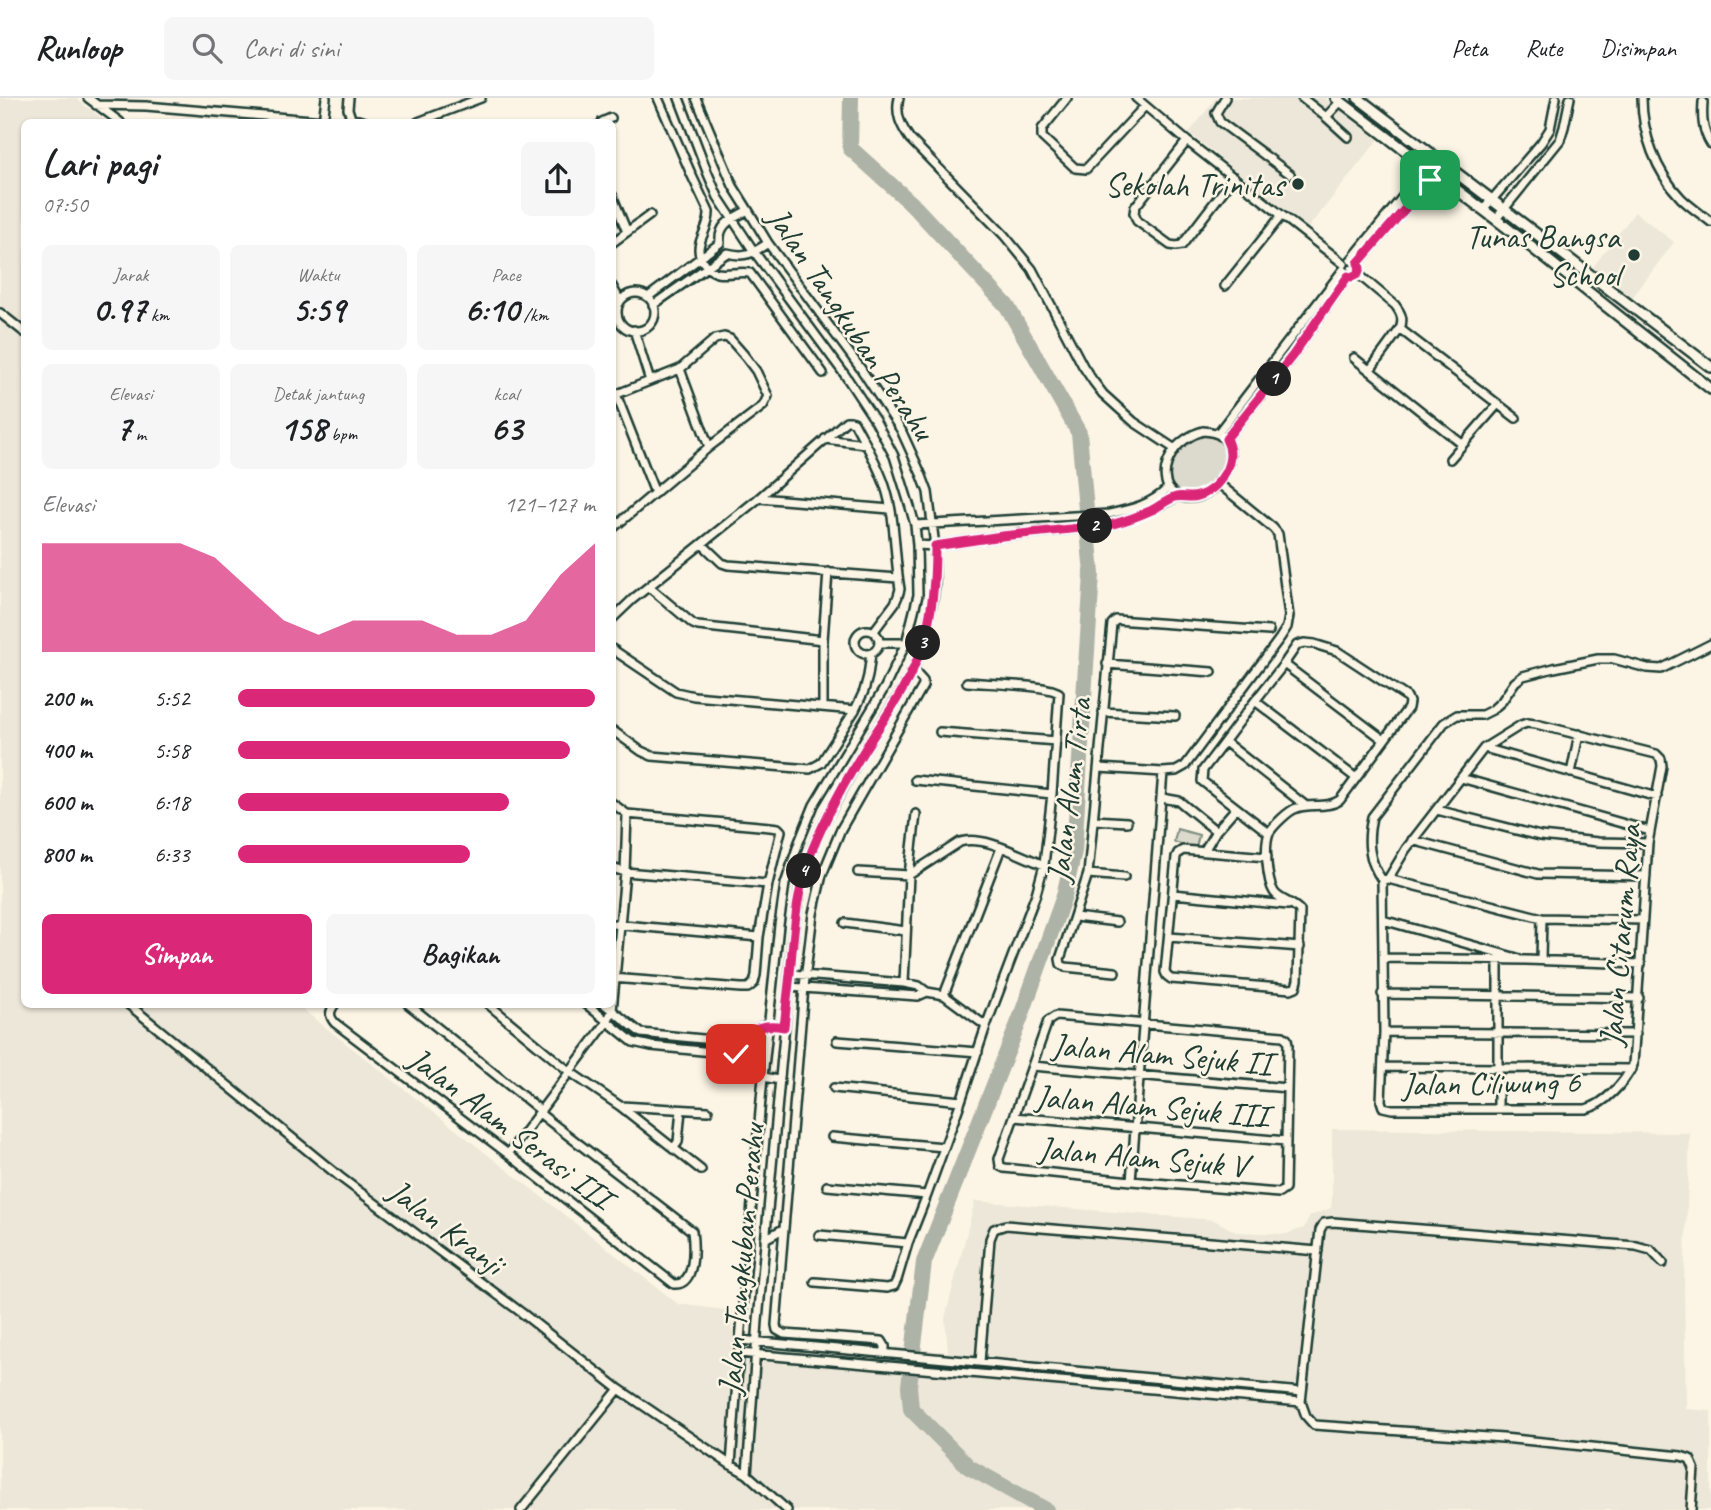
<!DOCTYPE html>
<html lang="id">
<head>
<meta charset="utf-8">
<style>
  body { margin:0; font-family:Caveat,sans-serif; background:#f6f6f6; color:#202124; height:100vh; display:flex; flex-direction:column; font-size:26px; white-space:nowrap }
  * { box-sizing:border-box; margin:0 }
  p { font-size:23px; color:#757577 }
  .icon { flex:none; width:38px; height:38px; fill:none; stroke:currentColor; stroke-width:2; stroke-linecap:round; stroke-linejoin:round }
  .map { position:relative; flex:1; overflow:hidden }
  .side { position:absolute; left:21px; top:21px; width:595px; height:889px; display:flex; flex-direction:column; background:#fff; border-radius:10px; box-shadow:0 2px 5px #0004 }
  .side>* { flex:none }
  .pin { position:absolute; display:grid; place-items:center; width:60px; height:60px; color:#fff; margin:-30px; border-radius:14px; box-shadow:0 4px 10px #0006 }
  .km { position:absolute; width:35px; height:35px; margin:-18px; border-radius:50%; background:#222; color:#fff; font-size:19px; line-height:35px; text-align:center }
  .round { display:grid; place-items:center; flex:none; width:74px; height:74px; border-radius:10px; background:#f6f6f6 }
  .summary { display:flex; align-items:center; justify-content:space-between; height:119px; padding:0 21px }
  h1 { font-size:38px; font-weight:800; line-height:52px }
  .stats { display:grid; grid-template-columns:repeat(3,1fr); gap:10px; height:119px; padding:7px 21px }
  .stats div { display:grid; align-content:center; border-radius:10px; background:#f6f6f6; text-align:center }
  .stats b { font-size:35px; font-weight:800 }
  .stats small { font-size:19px; font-weight:400 }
  .stats p { font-size:19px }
  .chart { height:196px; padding:14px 21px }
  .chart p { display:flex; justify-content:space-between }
  .chart svg { width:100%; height:126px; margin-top:7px; fill:#db2777; opacity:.7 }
  .button { display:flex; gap:14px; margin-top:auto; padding:14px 21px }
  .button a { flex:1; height:80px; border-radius:10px; background:#db2777; color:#fff; font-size:28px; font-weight:800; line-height:80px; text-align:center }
  .button a+a { background:#f6f6f6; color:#202124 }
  ul { padding:0 21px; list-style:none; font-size:23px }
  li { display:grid; grid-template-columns:112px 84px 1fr; align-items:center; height:52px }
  li i { height:18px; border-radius:9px; background:#db2777 }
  header { display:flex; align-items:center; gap:42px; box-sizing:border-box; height:98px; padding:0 35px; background:#fff; border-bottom:2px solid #e0e0e0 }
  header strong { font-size:33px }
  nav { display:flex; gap:38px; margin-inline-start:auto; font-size:24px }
  .search { width:490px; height:63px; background:#f6f6f6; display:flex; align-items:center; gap:18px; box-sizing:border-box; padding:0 24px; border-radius:10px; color:#757577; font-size:26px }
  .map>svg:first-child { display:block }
  .built { fill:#ece7d8 }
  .green { fill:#dcdacc; stroke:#7e8c80; stroke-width:2 }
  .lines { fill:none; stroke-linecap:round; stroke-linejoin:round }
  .river { stroke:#aeb3a7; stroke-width:16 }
  .minor-casing { stroke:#1f3d34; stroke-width:12 }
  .tertiary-casing { stroke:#1f3d34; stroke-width:14 }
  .minor { stroke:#fcf5e5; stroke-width:7 }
  .tertiary { stroke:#fcf5e5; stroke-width:9 }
  .route-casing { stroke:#fff; stroke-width:14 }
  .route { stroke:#db2777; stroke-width:9 }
  .poi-dot { fill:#1f3d34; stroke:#fcf5e5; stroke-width:2.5 }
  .labels { text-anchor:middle; stroke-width:5; stroke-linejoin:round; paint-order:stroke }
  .poi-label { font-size:33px; fill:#1f3d34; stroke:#fcf5e5; text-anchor:end }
  .street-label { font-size:33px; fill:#1f3d34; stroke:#fcf5e5 }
</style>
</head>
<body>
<header>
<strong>Runloop</strong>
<div class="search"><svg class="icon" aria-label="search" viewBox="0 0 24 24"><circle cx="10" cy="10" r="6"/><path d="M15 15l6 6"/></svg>Cari di sini</div>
<nav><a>Peta</a><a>Rute</a><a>Disimpan</a></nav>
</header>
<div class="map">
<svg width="1711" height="1412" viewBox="0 0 1711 1412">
  <rect width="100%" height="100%" fill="#fcf5e5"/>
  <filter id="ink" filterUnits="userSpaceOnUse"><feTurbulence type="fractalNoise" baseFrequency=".0143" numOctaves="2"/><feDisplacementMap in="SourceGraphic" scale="14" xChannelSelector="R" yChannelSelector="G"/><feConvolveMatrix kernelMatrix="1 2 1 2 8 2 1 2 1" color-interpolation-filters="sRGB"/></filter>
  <g filter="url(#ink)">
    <path class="built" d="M0,0H75L107,24H24V906L297,907L678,1206L733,1213L732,1233L948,1254L945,1220L975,1103L1214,1122L1236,1134L1286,1136L1304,1130L1310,1118L1331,1110L1332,1101V1031L1690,1035L1684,1185L1686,1311L1711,1313V1412H0Z
      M1216,0H1325L1378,42L1308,130L1189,35Z
      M1635,114L1674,144L1632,200L1593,169Z"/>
    <path class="green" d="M1211,335L1228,349L1227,364L1217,385L1191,399L1168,390L1167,370L1176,352L1199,336Z
      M1177,731L1199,737L1196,750L1174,744Z"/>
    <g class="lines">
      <path class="river" d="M851,0L850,50L912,106L1007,208L1079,335L1092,476L1074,753L1064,798L1020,921L924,1164L909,1288L911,1311L969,1369L1046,1412"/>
      <g class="minor-casing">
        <path id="minor" d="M88,0L120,24
          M349,0L348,11L351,20L365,24
          M658,0L692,78L709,114C710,134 690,146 704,165C707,170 711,173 717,175C727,177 739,173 750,175L823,275
          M679,0L708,76L718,99L753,152L845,277L876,324L894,358L910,409L915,427L917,447L918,497L906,545L885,589L814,707L799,744L785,786L779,827L763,979L740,1242L731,1367
          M696,0L733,88L748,112L768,145L861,271L901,332L922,378L928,394L935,448V485L933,502L923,547L913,572L903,591L860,659L825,723L813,749L800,790L793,839L780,980L758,1223L747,1376
          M899,0C895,16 901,28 910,41L1004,137L1032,171L1083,268L1093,283L1103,296L1134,324L1175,351
          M1067,0L1042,31V39L1075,70L1086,71L1145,8
          M1136,0L1187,43L1344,166
          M1225,0L1216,15L1220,24L1290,76
          M1302,0L1326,19
          M1642,0C1642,36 1656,74 1681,100C1690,109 1701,116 1711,124
          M1341,3L1326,19L1348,39
          M1703,4C1702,19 1702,32 1711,46
          M96,7L146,8L324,23
          M323,24L326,0
          M418,24L481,0
          M602,24L611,20
          M1187,43L1135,109L1134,115L1137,123L1170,147L1176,148L1182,147L1234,79
          M612,97L627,134
          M1483,112L1541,45L1550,31L1556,0
          M1496,121L1560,42L1564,29L1570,0
          M612,145L650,117
          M1351,162L1427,69
          M1358,165L1436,75
          M1358,176L1395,207C1401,215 1404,221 1400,231L1370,272
          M612,188L620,203
          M1225,188L1281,118
          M617 214a19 19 0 1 1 38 0a19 19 0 1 1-38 0Z
          M648,199L720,145C718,125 733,121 748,112
          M653,207L727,155C746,160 753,155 768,145
          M0,215L24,234
          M1400,231L1516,320
          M634,232L650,283
          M1354,260L1462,346
          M680,271L709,349
          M616,296L655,395
          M612,298L680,271L715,241L724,239L730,241L744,257L756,273L768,298L763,308L709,349L612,431
          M1203,333C1255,335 1222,403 1187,400C1161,397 1161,372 1173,354C1179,344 1192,336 1203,333Z
          M1218,335L1343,172
          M825,341L865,346
          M1226,341L1293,257L1348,178
          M1450,361L1498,306
          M759,400L890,411
          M915,427L1109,416C1132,411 1151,407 1168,390
          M702,446L722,465L728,467L898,480
          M917,447L935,448L1002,438L1110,427C1135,420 1156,410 1178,398
          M649,489L693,526L698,528L823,542
          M612,521L633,501L759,400L846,323H850L854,324C865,345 878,366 885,388C896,421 894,457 900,491L898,498L895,505L874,533
          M855 544a12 12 0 1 1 24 0a12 12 0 1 1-24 0Z
          M880,545H906
          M612,551L676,594L694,598L855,612
          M1107,566L1212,574
          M1284,566L1384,642
          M1255,603L1356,680
          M823,608V542L828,474
          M1103,614L1175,618
          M1527,625L1536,626L1656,656L1661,661L1662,668L1648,745L1633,967C1624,985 1605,1006 1586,1011H1392L1383,1009L1381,1003L1384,934L1382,782L1388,781L1406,751L1484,650L1521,627Z
          M612,632L641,653L652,658L810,671L821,665L855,612L864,593L868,578L871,556
          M940,634L1056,643
          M1225,644L1306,708
          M1484,650L1657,699
          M1099,670L1163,674
          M1571,675L1579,636
          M1461,680L1650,733
          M915,682L1052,696
          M1162,700L1179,703L1216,733
          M612,705L627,716L770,729L778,730L781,733L768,786L759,839L756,877L754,885L748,890H741L612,880
          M1437,712L1540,738L1598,744L1648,745
          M1094,722L1127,724
          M1412,742L1538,776L1646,778
          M1204,753L1216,733L1236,710
          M1267,759L1183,752L1178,755L1176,759L1165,874L1167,878L1171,881L1291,891L1296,889L1298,882L1300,813C1293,804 1280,803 1274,794C1267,783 1264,747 1269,735C1273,728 1289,712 1297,710C1311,705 1327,711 1340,702L1408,610L1409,604L1407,599L1337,553L1314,546L1304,545L1297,547L1284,566L1255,603L1203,672L1202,683L1269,735
          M612,770L625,774L768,786
          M858,774L909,777L960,744C985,737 1020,758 1044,767
          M1088,776L1124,779
          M1388,781L1542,820L1643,822
          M1382,782C1368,762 1367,743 1372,719L1444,625L1457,617H1482L1492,612L1502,603L1515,584L1523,578L1554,570L1598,561H1614L1647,570L1661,571L1711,546
          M1173,796L1288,807
          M1075,819L1117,824
          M1383,822L1517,860
          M845,825L906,833
          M612,826L759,839
          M1169,839L1300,849
          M1383,860L1526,862L1641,866
          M1541,862L1542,820
          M1498,863V1011
          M1115,874L1065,869L1061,866L1060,861L1088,776L1112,526L1116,522L1269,533
          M790,876L904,885L919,888L927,894L944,897L986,928
          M904,885L909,777L916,716
          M789,889L918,898L927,894
          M1382,896L1639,900
          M944,897L1001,750
          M128,906L340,1079L522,1215L619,1291L731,1367L747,1376L787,1412
          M335,906C329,914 329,918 335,925L508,1056L674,1186C696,1188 694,1148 692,1133L539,1015
          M408,906L541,1013
          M488,906L570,974L620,1008L701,1072
          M586,906L633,944L651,948L743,957
          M604,906L641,935L744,945
          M1056,918L1283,938L1287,941L1288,947L1285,1091L1279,1095L1131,1083L1004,1070L1000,1068L999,1061L1048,923Z
          M1384,934L1636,936
          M837,943L978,954
          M1032,968L1287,990
          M1383,969L1632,971
          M779,982C769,980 756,979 748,970C737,955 746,934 762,928C769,925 777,928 784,929
          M834,990L961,1003
          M621,1008L708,1013
          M1014,1019L1286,1043
          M832,1039L944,1049
          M673,1051L678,1044L681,1012
          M508,1056L607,924L612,913L625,774L627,716
          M1131,1083L1163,674L1176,673L1185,668L1280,540L1287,529L1289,518L1278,436L1273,430L1218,385
          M827,1088L927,1097
          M819,1137L908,1145
          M765,1141L783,1131
          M1663,1165L1651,1152L1636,1148L1333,1124L1324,1125L1320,1132L1301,1304L1306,1318L1314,1327L1503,1340L1681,1358L1690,1361L1694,1370L1691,1412
          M815,1184L887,1190L894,1188L897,1182L908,1145L927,1097L961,1003L986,928L1036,796L1044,767L1052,696L1059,595C1046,586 985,586 967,584
          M740,1242L1302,1294
          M739,1255L1301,1304
          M885,1255V1248L882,1243L784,1236L777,1232L776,1227L804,889L813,816L822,777L841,731L923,588V583L913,572
          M980,1264L990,1141L994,1131L1006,1127L1318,1153
          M521,1412L619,1291"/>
      </g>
      <g class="tertiary-casing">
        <path id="tertiary" d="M1336,0L1506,129L1711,291
          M1358,0L1711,269"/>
      </g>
      <use href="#minor" class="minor"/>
      <use href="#tertiary" class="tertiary"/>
    </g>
  </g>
  <g class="lines" filter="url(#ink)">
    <g class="route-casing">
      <path id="route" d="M736,956L743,957C745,930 761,925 784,929C786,911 788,893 790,876C794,833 796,791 813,750C827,716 846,682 865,651C886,618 910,586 922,548C933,516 935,482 935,448L1002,438L1110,427C1125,423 1139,418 1152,412C1160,408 1168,401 1176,399C1183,397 1190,401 1198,398C1220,391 1238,363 1226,341L1293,257L1348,178L1352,179L1358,176L1360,170L1358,165L1430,82"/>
    </g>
    <use href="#route" class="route"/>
  </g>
  <g class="poi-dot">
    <circle cx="1298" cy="86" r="7"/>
    <circle cx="1634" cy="157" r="7"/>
  </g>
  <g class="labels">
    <g class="poi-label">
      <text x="1284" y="98">Sekolah Trinitas</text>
      <text x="1620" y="150">Tunas Bangsa<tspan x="1620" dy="38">School</tspan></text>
    </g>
    <g class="street-label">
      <text transform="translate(852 225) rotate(56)" y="12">Jalan Tangkuban Perahu</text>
      <text transform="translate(1068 692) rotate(-83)" y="12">Jalan Alam Tirta</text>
      <text transform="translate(1619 837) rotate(-85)" y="12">Jalan Citarum Raya</text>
      <text transform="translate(1162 955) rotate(5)" y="12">Jalan Alam Sejuk II</text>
      <text transform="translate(1491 984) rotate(-1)" y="12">Jalan Ciliwung 6</text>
      <text transform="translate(1152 1007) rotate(5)" y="12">Jalan Alam Sejuk III</text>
      <text transform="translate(511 1029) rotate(37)" y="12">Jalan Alam Serasi III</text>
      <text transform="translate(1143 1058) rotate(5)" y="12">Jalan Alam Sejuk V</text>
      <text transform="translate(447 1128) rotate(37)" y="12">Jalan Kranji</text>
      <text transform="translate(740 1161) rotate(-85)" y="12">Jalan Tangkuban Perahu</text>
    </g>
  </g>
</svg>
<div class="pin" style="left:1430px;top:82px;background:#1e9e55"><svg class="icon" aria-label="arrive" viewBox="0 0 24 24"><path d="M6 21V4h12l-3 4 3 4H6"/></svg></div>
<div class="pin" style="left:736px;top:956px;background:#d93025"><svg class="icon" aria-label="check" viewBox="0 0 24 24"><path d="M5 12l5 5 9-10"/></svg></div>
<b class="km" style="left:1274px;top:281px">1</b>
<b class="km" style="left:1095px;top:428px">2</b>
<b class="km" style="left:923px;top:545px">3</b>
<b class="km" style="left:804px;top:773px">4</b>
<section class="side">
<div class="summary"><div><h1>Lari pagi</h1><p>07:50</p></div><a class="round"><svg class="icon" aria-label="share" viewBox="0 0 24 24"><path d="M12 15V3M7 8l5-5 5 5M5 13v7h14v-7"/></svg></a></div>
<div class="stats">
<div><p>Jarak</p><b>0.97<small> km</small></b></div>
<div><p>Waktu</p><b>5:59</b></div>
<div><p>Pace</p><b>6:10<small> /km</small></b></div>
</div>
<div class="stats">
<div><p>Elevasi</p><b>7<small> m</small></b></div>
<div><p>Detak jantung</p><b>158<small> bpm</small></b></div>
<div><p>kcal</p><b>63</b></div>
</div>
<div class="chart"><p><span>Elevasi</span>121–127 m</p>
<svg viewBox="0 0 160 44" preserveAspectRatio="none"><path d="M0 44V6L10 6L20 6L30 6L40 6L50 11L60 22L70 33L80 38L90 33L100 33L110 33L120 38L130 38L140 33L150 17L160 6V44z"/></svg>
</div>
<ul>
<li><b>200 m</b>5:52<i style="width:100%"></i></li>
<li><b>400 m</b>5:58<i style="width:93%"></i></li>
<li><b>600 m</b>6:18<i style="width:76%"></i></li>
<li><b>800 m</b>6:33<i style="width:65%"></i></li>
</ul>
<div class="button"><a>Simpan</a><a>Bagikan</a></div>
</section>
</div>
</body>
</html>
